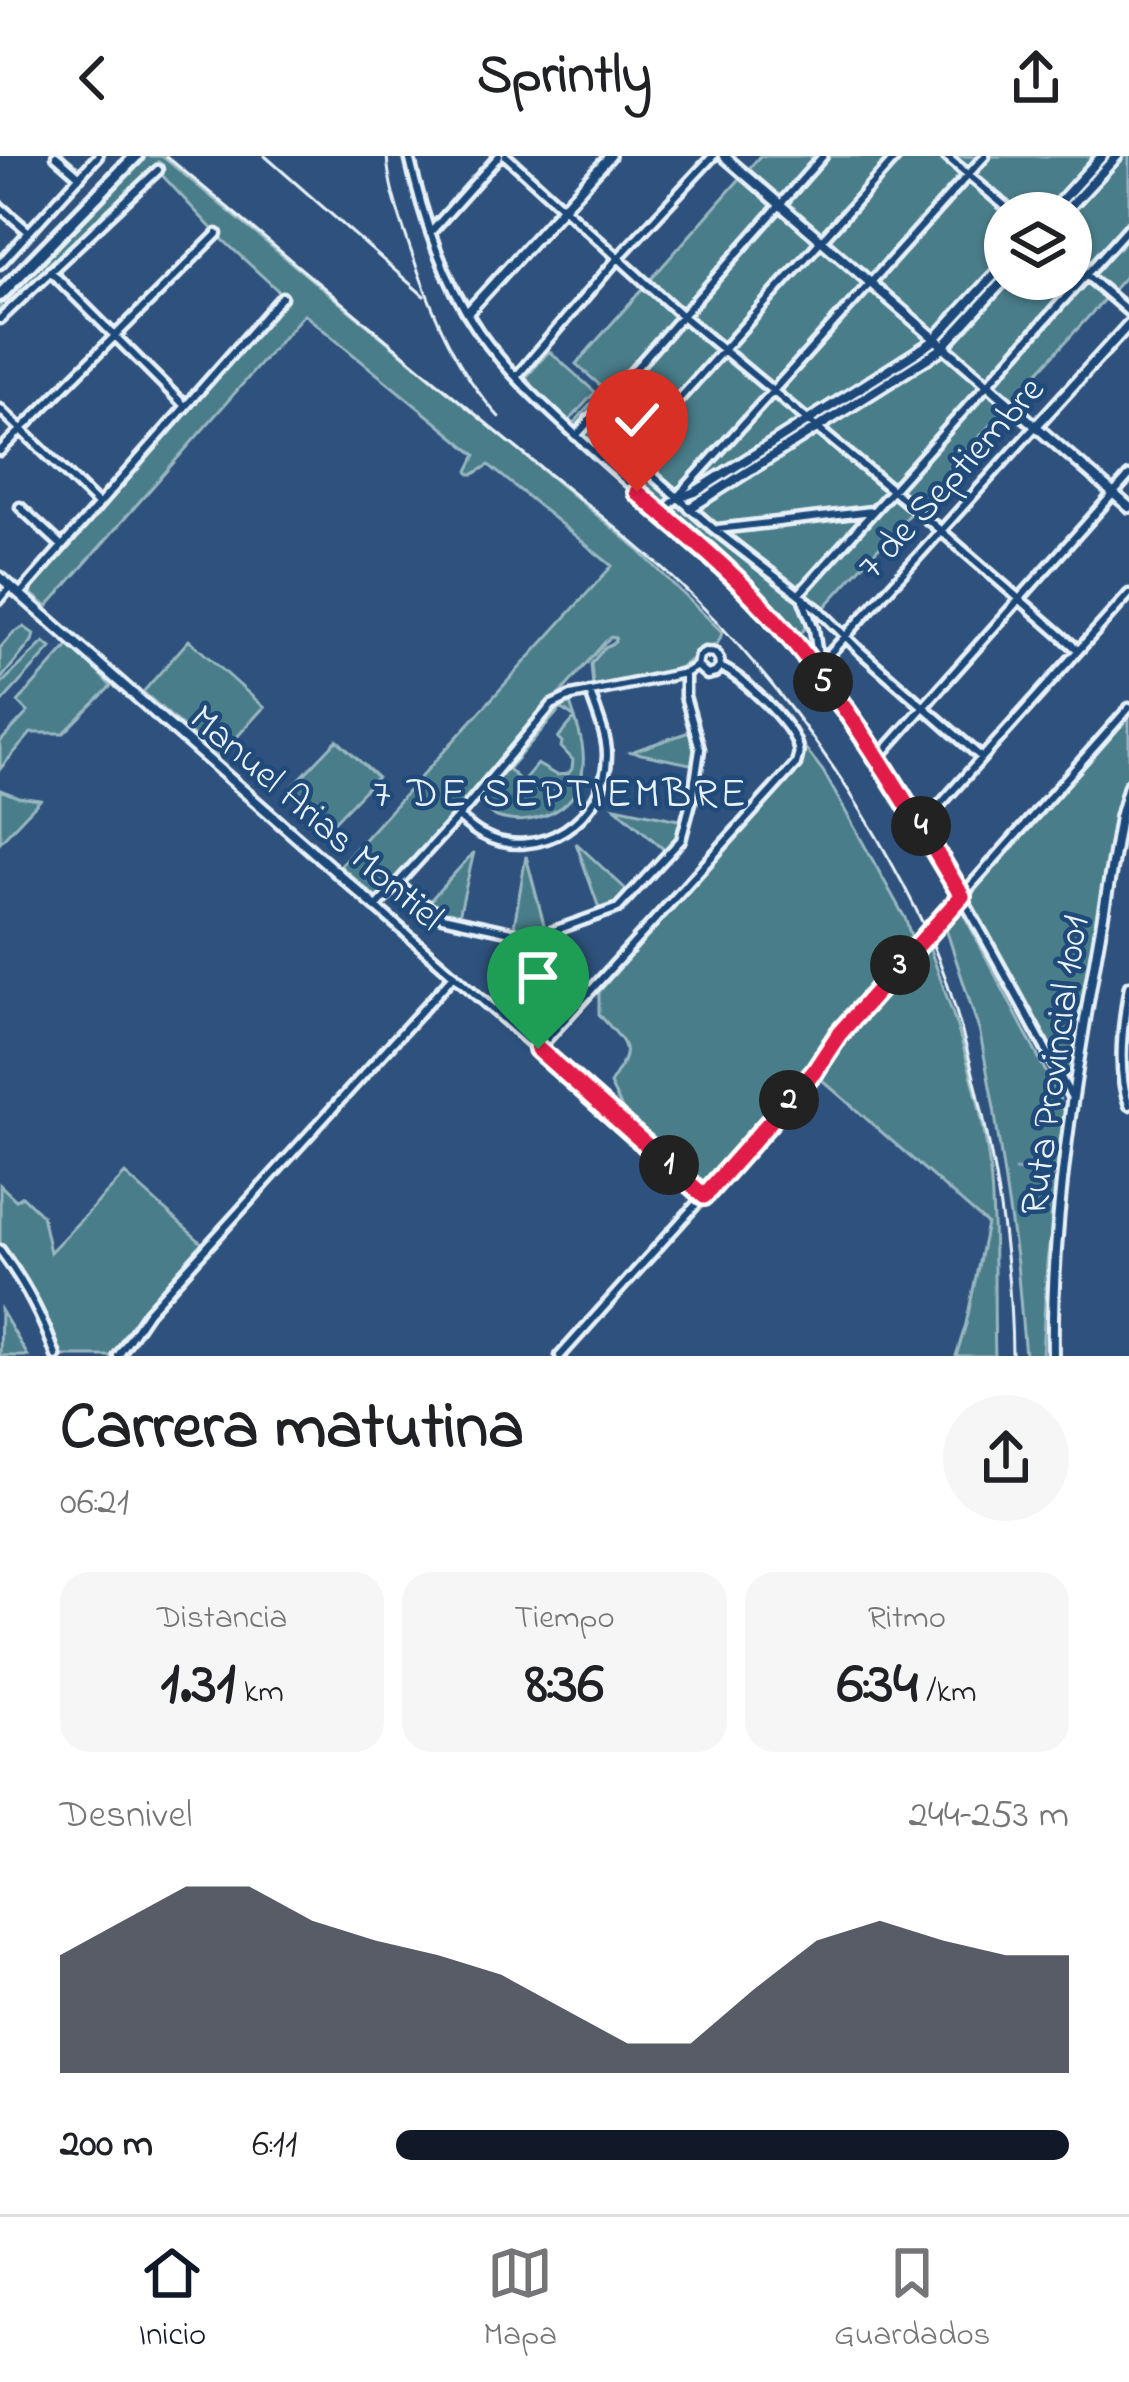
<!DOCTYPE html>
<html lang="es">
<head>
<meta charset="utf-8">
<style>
  body { margin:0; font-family:"Indie Flower",sans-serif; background:#f6f6f6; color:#202124; height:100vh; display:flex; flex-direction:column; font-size:45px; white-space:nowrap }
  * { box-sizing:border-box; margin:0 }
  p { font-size:39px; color:#757577 }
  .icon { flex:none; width:66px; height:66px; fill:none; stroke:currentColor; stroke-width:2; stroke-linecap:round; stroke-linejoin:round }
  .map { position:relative; height:1200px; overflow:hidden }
  .sheet { display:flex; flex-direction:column; background:#fff; flex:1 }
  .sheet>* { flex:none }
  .buttons { position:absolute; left:984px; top:36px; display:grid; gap:24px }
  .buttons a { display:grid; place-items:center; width:108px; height:108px; border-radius:50%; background:#fff; box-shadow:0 3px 9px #0004; font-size:60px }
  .pin { position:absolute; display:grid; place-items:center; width:102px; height:102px; color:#fff; margin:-123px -51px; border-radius:50% 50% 50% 0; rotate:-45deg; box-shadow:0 0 12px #0007 }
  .pin .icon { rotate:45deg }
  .km { position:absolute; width:60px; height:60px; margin:-30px; border-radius:50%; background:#222; color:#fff; font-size:33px; line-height:60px; text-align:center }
  .round { display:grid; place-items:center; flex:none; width:126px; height:126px; border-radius:63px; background:#f6f6f6 }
  .headline { display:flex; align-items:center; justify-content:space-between; height:204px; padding:0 60px }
  h1 { font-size:66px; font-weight:700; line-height:90px }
  .figures { display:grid; grid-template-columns:repeat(3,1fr); gap:18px; height:204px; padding:12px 60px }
  .figures div { display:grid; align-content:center; border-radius:30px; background:#f6f6f6; text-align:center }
  .figures b { font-size:60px; font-weight:700 }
  .figures small { font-size:33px; font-weight:400 }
  .figures p { font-size:33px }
  .chart { height:336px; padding:24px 60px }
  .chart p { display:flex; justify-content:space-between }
  .chart svg { width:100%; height:216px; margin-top:12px; fill:#111827; opacity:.7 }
  ul { padding:0 60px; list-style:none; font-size:39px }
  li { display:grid; grid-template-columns:192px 144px 1fr; align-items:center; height:90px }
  li i { height:30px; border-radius:15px; background:#111827 }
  header { display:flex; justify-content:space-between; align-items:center; height:156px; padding:0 60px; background:#fff; font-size:54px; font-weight:700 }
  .menu { display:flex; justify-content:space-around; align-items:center; height:168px; border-top:3px solid #e0e0e0; background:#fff; font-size:33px; color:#757577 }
  .menu a { display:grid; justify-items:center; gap:6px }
  .menu .on { color:#111827 }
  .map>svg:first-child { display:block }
  .green { fill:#4a7d89; stroke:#99b7c0; stroke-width:3; fill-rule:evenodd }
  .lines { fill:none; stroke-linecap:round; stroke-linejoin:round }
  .stream { stroke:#89a7c6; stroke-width:3 }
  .street-casing { stroke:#e8f1f8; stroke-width:15 }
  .secondary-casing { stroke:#e8f1f8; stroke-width:16 }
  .primary-casing { stroke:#e8f1f8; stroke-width:20 }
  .street { stroke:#1f4a7a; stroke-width:6 }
  .secondary { stroke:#1f4a7a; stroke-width:8 }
  .primary { stroke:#1f4a7a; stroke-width:10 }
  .rail { stroke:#e8f1f8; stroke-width:3 }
  .route-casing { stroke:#fff; stroke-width:24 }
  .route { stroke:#e11d48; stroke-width:15 }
  .labels { text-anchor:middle; stroke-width:9; stroke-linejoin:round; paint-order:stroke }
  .street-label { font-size:39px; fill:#e8f1f8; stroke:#1f4a7a }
  .neighbourhood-label { font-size:42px; letter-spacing:3px; fill:#e8f1f8; stroke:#1f4a7a }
</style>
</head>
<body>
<header><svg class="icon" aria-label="back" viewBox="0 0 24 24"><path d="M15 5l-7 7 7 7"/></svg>Sprintly<svg class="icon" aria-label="share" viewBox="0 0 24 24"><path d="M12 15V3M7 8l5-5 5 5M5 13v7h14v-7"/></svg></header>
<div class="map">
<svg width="1129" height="1200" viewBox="0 0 1129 1200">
  <rect width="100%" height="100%" fill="#2e527d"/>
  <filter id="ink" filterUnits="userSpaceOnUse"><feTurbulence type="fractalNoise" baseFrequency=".00833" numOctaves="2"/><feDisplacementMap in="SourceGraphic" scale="24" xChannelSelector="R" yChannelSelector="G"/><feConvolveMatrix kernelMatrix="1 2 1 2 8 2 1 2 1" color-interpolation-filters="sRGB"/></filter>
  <g filter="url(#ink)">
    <path class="green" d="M140,0H162L631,387L722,476C719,490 715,488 703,494C695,498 689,507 680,511C654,523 621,525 593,530L591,508L605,491L615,486L616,482L611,481L605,486L380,745L340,710L612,410L489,309L474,318H470L468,315L476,299L304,158L47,451L27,434L286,142L220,81V77L214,75L161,18L163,9L158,6L0,160V147Z
      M760,0H1129V116L793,486L755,442L569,273L604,233L576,208ZM1005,57H1071V123H1005Z
      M549,195L595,236L569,265L523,225Z
      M24,471L34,478L32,485L0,524V492L14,476Z
      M189,484L264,551L218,602L143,536Z
      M44,486L51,492L0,548V529Z
      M70,488L111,530L64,577H31L0,613V586L28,556L18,546Z
      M569,544C578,571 590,600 579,628C568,659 526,671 497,661C489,658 482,649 476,642L552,554ZM561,552L575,562L558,582L562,586L561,591L573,604L572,613L568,618L556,619L537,608L522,626L508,613Z
      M1129,557V617L1121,645L1073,937L966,739L1034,661Z
      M692,575L698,593L695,609L631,596Z
      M337,584L377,621L332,668L292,631Z
      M801,587L823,615L905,762L912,783L909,793L832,878L809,913L703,1031L628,965L610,928C636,889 627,891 599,858V836L799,609Z
      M0,634L18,641L40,644L0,686Z
      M615,651L684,665L679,683L668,697Z
      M576,687L630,737L617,751L601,758Z
      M474,696L458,764L443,759L426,749Z
      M526,700L546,776L528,779L513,776Z
      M961,753L1058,939L1066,960L1047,1107L1042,1200H1025L1017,1108L994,952L980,877L946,773Z
      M927,785C954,859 982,937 990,1016C996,1076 993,1139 995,1200H956L966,1168L987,1068L822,924L833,893Z
      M125,1018L204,1089L161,1135L114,1200H59L51,1175L21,1115L0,1089V1029L16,1044L22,1040L42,1059L50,1096Z
      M1,1154L28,1200H0Z"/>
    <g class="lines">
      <path class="stream" d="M1015,1014L1055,1017L1060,1020
        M1046,1200V1136L1056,1048"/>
      <g class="street-casing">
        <path id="street" d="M56,0L80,21
          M409,0C423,62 443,124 479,176C508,217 543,249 579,282C652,350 733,412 796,490C906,628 987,785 1071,940
          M506,0L681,159L940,374L1078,494
          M946,0L1013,57
          M0,51L29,76
          M430,77L499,0
          M1071,106L1129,156
          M0,108L98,0
          M50,115L185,250
          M0,163L158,14
          M516,221L618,102L713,0
          M0,253L98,348
          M589,264L714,373L820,455L860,495L982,602
          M576,280L823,0
          M0,295L217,78
          M628,300L897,0
          M20,351L62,390
          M662,358L985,0
          M718,373L872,355
          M20,438L282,141
          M799,438L1129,71
          M0,443L11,430
          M803,444L814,473L819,507
          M697,510L707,519L715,517L720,511
          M815,514L1036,270
          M878,602L1129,320
          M458,661C465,666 473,674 481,678C538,709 607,662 607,599C607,579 596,556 590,536
          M921,670L1129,438
          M397,728L442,761L529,780L548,777L618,752L681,684L693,639L700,593L685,540V517
          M1129,830C1123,866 1116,915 1129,949
          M538,893L796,608C798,599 800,599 797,589C791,567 741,519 720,511
          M704,1039L376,751L458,661L552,549L571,540L685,517L697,510L699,500L705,496L715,497L719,503L720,511
          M0,1094C24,1126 43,1162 56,1200
          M118,1200L148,1156L454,819
          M560,1200L814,917L839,878L1129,552"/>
      </g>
      <g class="secondary-casing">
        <path id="secondary" d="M724,0L1129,351
          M1050,57L1102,0
          M1064,57L1117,0
          M468,156L610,0
          M1036,270L1129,168
          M678,342L695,336L931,187L1005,107
          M690,352L940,194L1005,123
          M0,421L376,751
          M1053,1200C1050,1021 1091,838 1120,661L1129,629"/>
      </g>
      <g class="primary-casing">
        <path id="primary" d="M0,139L136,0"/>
      </g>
      <use href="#street" class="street"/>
      <use href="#secondary" class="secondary"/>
      <use href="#primary" class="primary"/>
      <path class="rail" d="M166,0C273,89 379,178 486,267C556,326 630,378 695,443C791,540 868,652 927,776C946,816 958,861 970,905C995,1002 1011,1099 1012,1200
        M265,0L424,140
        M387,0C389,33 400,61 410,92C431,153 455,213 499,261"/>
    </g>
  </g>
  <g class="lines" filter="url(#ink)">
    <g class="route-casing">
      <path id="route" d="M538,893L704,1040L814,916L839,878L962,740C900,636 838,528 753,440C717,402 676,370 637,336"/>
    </g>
    <use href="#route" class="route"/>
  </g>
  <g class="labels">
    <g class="street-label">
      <text transform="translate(949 320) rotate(-48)" y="14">7 de Septiembre</text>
      <text transform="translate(318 660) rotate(41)" y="14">Manuel Arias Montiel</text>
      <text transform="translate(1052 909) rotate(-82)" y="14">Ruta Provincial 1001</text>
    </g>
    <g class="neighbourhood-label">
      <text x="561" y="650">7 DE SEPTIEMBRE</text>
    </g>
  </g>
</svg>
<div class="buttons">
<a><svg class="icon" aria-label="layers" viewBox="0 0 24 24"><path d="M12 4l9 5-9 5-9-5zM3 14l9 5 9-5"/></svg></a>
</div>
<div class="pin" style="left:538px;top:893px;background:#1e9e55"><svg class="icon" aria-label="arrive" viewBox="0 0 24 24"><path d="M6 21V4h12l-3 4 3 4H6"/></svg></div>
<div class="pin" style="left:637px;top:336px;background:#d93025"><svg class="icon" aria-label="check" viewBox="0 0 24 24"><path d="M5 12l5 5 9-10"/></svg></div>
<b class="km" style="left:669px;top:1009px">1</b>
<b class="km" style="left:789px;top:944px">2</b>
<b class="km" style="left:900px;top:809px">3</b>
<b class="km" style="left:921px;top:670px">4</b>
<b class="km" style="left:823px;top:526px">5</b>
</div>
<section class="sheet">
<div class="headline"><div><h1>Carrera matutina</h1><p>06:21</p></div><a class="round"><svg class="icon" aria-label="share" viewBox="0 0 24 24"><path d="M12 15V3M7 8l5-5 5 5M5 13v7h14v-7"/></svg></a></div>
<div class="figures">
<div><p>Distancia</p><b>1.31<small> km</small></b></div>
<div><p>Tiempo</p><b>8:36</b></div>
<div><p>Ritmo</p><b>6:34<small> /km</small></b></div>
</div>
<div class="chart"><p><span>Desnivel</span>244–253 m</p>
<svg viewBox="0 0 160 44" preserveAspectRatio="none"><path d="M0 44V20L10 13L20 6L30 6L40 13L50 17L60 20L70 24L80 31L90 38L100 38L110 27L120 17L130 13L140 17L150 20L160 20V44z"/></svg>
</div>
<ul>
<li><b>200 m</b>6:11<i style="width:100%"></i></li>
</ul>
</section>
<nav class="menu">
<a class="on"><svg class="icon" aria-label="home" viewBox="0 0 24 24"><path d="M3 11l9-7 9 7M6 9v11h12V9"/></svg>Inicio</a>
<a><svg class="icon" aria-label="map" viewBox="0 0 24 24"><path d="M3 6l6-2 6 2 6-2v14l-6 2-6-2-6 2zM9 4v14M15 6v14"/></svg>Mapa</a>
<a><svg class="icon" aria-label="saved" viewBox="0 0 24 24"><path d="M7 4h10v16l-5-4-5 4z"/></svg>Guardados</a>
</nav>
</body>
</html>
